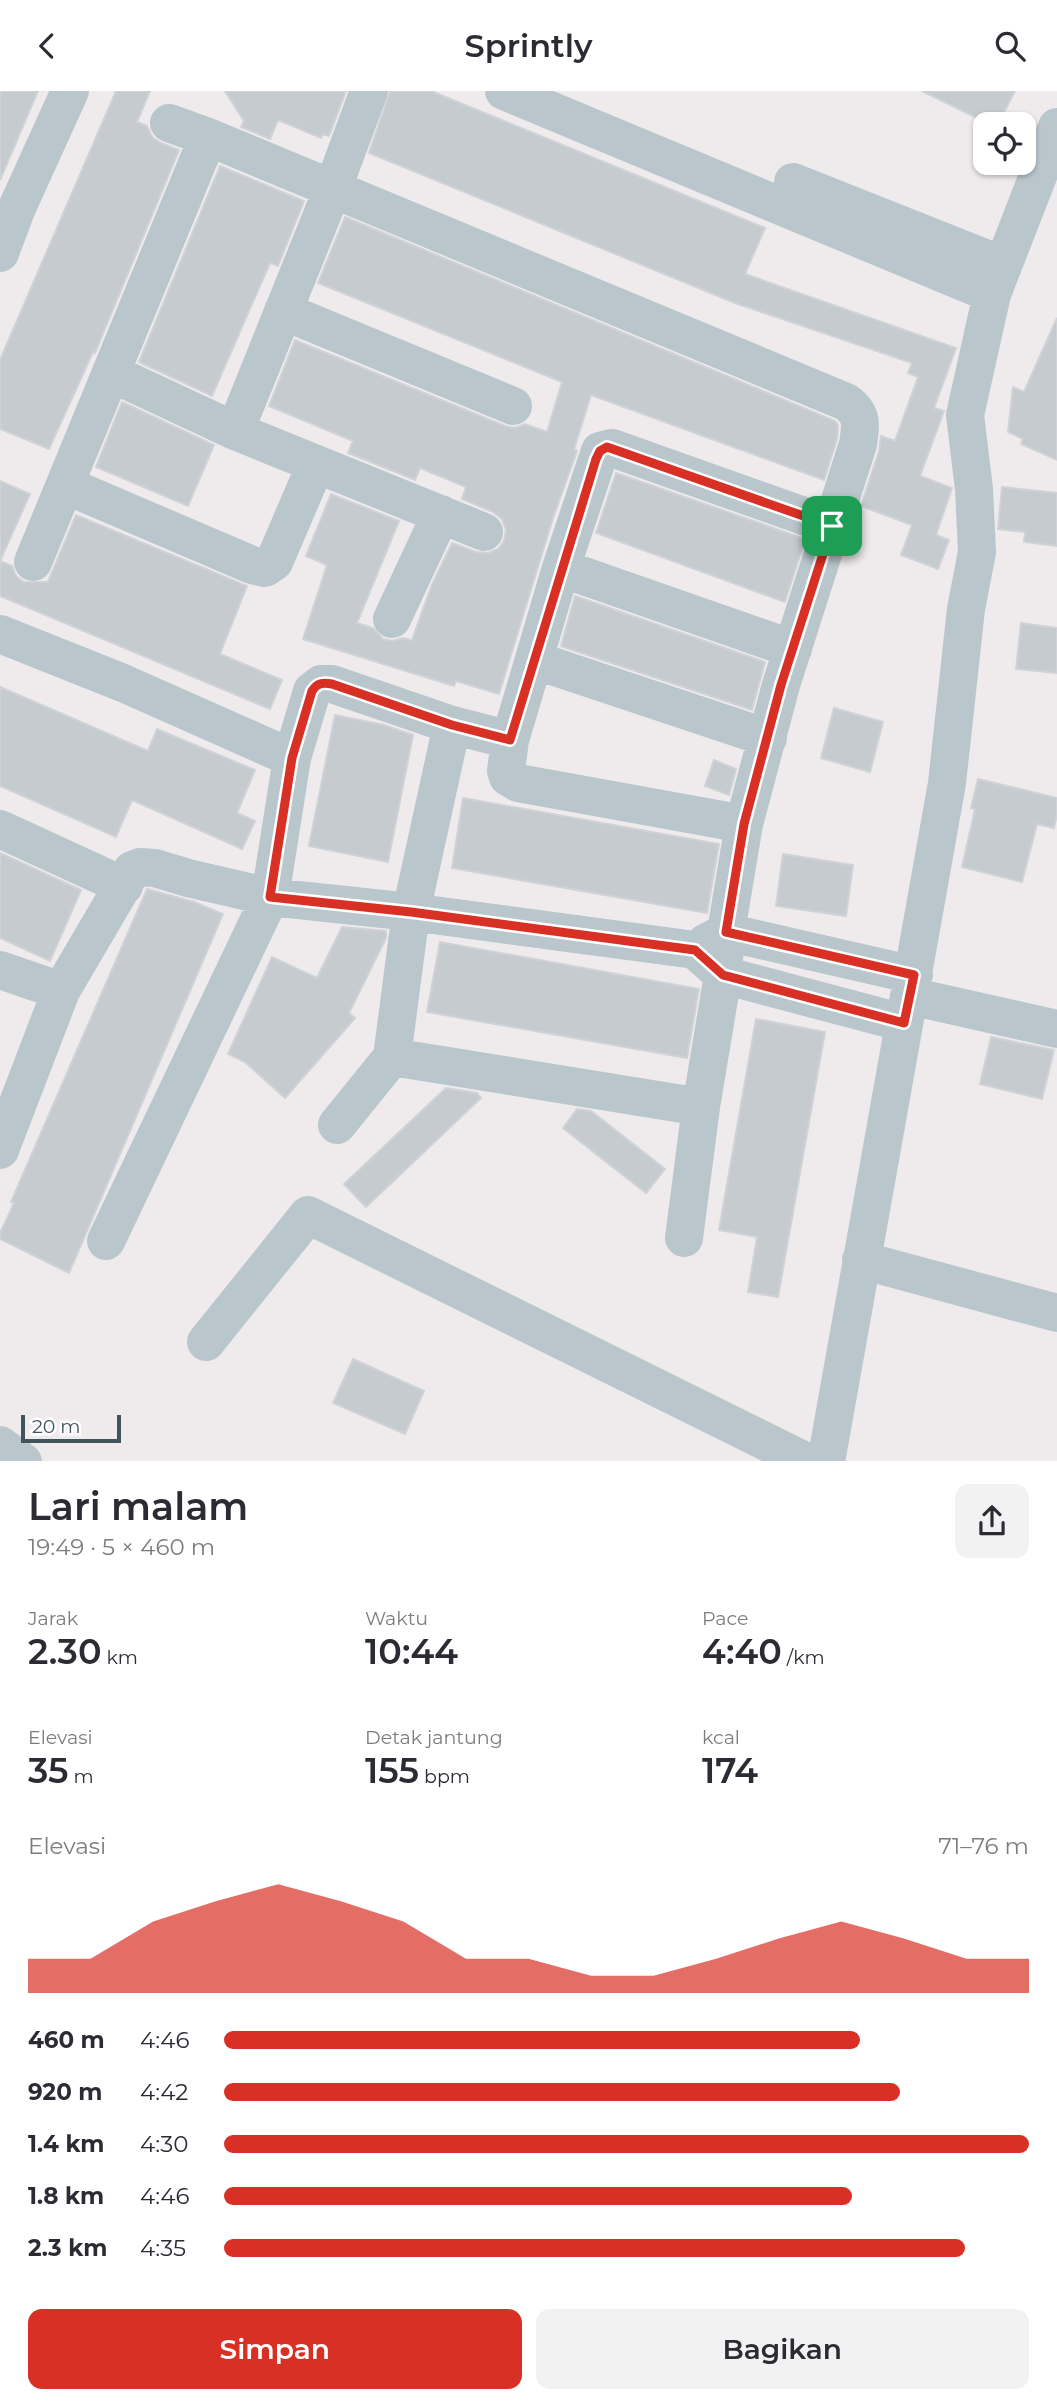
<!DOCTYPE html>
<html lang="id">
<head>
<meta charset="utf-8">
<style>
  body { margin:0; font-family:Montserrat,sans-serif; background:#f2f2f3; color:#2b2b33; height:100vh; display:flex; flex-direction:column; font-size:26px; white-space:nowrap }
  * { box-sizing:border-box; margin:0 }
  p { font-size:23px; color:#7c7c81 }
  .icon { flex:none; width:38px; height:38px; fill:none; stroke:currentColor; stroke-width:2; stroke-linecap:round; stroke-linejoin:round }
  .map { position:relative; height:1370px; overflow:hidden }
  .side { display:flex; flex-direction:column; background:#fff; flex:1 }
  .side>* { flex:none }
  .buttons { position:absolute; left:973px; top:21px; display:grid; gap:14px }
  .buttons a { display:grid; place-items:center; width:63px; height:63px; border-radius:14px; background:#fff; box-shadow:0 2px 5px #0004; font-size:35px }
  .scale { position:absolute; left:21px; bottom:18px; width:100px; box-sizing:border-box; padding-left:7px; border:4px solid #43535a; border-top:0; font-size:19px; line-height:24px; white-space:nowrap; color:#43535a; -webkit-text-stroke:5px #fff; paint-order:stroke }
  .pin { position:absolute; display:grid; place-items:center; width:60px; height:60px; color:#fff; margin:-30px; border-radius:14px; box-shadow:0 4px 10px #0006 }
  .round { display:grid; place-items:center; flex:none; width:74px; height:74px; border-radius:14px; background:#f2f2f3 }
  .head { display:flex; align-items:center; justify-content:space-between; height:119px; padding:0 28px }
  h1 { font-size:38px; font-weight:600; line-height:52px }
  .stats { display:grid; grid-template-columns:repeat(3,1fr); gap:10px; height:119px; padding:7px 28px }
  .stats div { display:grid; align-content:center }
  .stats b { font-size:35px; font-weight:600 }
  .stats small { font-size:19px; font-weight:400 }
  .stats p { font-size:19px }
  .chart { height:196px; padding:14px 28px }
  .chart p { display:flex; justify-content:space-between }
  .chart svg { width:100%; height:126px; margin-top:7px; fill:#d93025; opacity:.7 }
  .button { display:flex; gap:14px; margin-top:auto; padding:14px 28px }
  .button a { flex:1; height:80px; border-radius:14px; background:#d93025; color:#fff; font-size:28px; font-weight:600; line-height:80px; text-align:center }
  .button a+a { background:#f2f2f3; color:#2b2b33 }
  ul { padding:0 28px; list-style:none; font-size:23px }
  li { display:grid; grid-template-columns:112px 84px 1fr; align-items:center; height:52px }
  li i { height:18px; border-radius:9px; background:#d93025 }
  header { display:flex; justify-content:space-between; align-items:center; height:91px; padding:0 28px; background:#fff; font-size:32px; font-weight:600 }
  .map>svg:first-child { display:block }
  .building { fill:#c5cbcf; stroke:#cfd3d8; stroke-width:2 }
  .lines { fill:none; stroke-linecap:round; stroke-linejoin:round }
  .minor { stroke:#b9c7cd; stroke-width:38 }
  .route-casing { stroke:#fff; stroke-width:14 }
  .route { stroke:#d93025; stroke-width:9 }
</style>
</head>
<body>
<header><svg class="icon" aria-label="back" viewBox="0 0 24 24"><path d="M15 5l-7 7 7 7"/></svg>Sprintly<svg class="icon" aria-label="search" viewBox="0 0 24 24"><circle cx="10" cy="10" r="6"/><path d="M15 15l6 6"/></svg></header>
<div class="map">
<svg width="1057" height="1371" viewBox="0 0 1057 1371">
  <rect width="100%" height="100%" fill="#efebec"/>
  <path class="building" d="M0,0H38L0,89Z
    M116,0H150L137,31L147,35L152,46L161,52L179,59L95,262L93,261L49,358L0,338V269Z
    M225,0H346L329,45L323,43L321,47L278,29L270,48L241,36L244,30Z
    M390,0H431L765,137L745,183L956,257L934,317L944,320L920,385L952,397L936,444L949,449L938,478L901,464L912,434L861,415L879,360L881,345L895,350L918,286L908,282L912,272L735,212L369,62Z
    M922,0H1015L998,33H989Z
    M220,75L304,110L278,175L270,172L212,305L139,271Z
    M345,126L835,330L838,334L837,348L824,389L591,304L574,358L577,360L553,427L499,603L456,590L454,595L303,548L327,474L306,465L331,403L399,430L357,532L373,537L383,548L393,550L403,547L412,549L431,496L452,452L476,461L488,462L498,458L504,450L506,439L502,428L493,421L462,408L466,396L420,377L415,389L348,362L353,350L269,315L295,249L505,335L515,337L525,333L547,341L562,291L318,192Z
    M1057,227V369L1021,353L1023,348L1008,341L1013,296L1024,301Z
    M122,311L214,354L188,415L96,376Z
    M616,382L805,448L785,511L596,442Z
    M0,390L30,403L0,470L12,475L16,485L24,491H48L76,424L247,495L220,563L282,589L270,618L0,505Z
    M1002,396L1057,402V455L1024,451L1025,441L998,438Z
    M575,505L765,571L752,619L561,555Z
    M1021,532L1057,537V582L1016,578Z
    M0,596L148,660L157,638L255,679L237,722L255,730L242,758L132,709L116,746L0,695Z
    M834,617L883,631L870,681L821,667Z
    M335,624L384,634L413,644L388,771L309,755Z
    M714,669L736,678L729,704L705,695Z
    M978,688L1057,707V723L1054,737L1037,733L1022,791L962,776L975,718L971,717Z
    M463,707L719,753L707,822L452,777Z
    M0,762L81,799L50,870L0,847Z
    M783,763L853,774L846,825L776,815Z
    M147,798L194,811L223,823L69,1182L0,1148V1142L14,1112L11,1111Z
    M342,836L386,840V847L349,922L355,927L285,1007L245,971L228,963L272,866L317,887Z
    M440,851L699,898L687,967L427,921Z
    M756,928L825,941L778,1206L748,1201L757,1146L719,1139Z
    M991,946L1054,959L1042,1008L980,993Z
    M446,997L477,1002L481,1007L366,1116L344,1093Z
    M577,1018L591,1020L665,1078L646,1102L563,1037Z
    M353,1268L424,1300L405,1343L333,1312Z"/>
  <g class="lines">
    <path class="minor" d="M369,0L333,97L235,340L484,441
      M504,0L992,203
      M208,46L846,311C863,323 861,334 858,353L781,594L744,733L726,841L723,884L701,1016L684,1147
      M793,91L1002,174
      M0,162L16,119L70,0
      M283,220L513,315
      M111,282L235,340
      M65,394L252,474L265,477L274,471L316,373
      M33,471L208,46L169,32
      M561,477L793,558
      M392,528L441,423
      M0,543L123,592L292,667L312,600L321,593H332L452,634
      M534,569L768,647
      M744,733L518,692L508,686L506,680L510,649L561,477L600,360L612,357L832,435
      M0,738L124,795
      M705,852L726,841L914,884
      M0,879L61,900
      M910,905L1057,938
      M392,966L701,1016
      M337,1034L392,966L411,821L452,634L510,649
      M0,1059L61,900L132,779L140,776L155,777L188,787L270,806L411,821L695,859L723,884L904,932
      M106,1150L270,806L292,667
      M861,1169L1057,1222
      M206,1251L308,1124L807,1371
      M0,1354L23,1371
      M826,1371L947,692L966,518L977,461L974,398L965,324L992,203L1057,36"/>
  </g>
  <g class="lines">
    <g class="route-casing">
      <path id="route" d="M607,356L832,435L781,594L744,733L726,841L914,884L904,932L723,884L695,859L411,821L270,806L292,667L312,600C317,592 323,591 332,593L452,634L510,649L596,368L600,360Z"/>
    </g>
    <use href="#route" class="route"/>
  </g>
</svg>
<div class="buttons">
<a><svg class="icon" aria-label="locate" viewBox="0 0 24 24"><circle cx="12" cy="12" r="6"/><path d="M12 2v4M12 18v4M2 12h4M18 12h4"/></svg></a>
</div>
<div class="scale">20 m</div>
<div class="pin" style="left:832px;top:435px;background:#1e9e55"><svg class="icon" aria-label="arrive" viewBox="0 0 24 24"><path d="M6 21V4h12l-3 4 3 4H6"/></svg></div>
</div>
<section class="side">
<div class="head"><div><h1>Lari malam</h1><p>19:49 · 5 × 460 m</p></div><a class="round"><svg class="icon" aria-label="share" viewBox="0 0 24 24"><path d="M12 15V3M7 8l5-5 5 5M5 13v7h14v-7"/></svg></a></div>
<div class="stats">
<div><p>Jarak</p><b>2.30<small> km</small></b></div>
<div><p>Waktu</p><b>10:44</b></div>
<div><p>Pace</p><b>4:40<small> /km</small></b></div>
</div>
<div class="stats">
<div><p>Elevasi</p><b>35<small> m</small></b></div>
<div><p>Detak jantung</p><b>155<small> bpm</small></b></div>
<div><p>kcal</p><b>174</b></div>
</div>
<div class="chart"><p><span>Elevasi</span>71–76 m</p>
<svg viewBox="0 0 160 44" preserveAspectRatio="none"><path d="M0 44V32L10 32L20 19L30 12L40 6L50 12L60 19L70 32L80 32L90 38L100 38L110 32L120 25L130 19L140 25L150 32L160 32V44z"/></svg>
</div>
<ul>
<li><b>460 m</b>4:46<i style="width:79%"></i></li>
<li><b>920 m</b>4:42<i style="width:84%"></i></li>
<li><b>1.4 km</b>4:30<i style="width:100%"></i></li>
<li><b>1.8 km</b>4:46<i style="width:78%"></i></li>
<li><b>2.3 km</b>4:35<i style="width:92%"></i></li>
</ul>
<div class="button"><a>Simpan</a><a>Bagikan</a></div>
</section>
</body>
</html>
